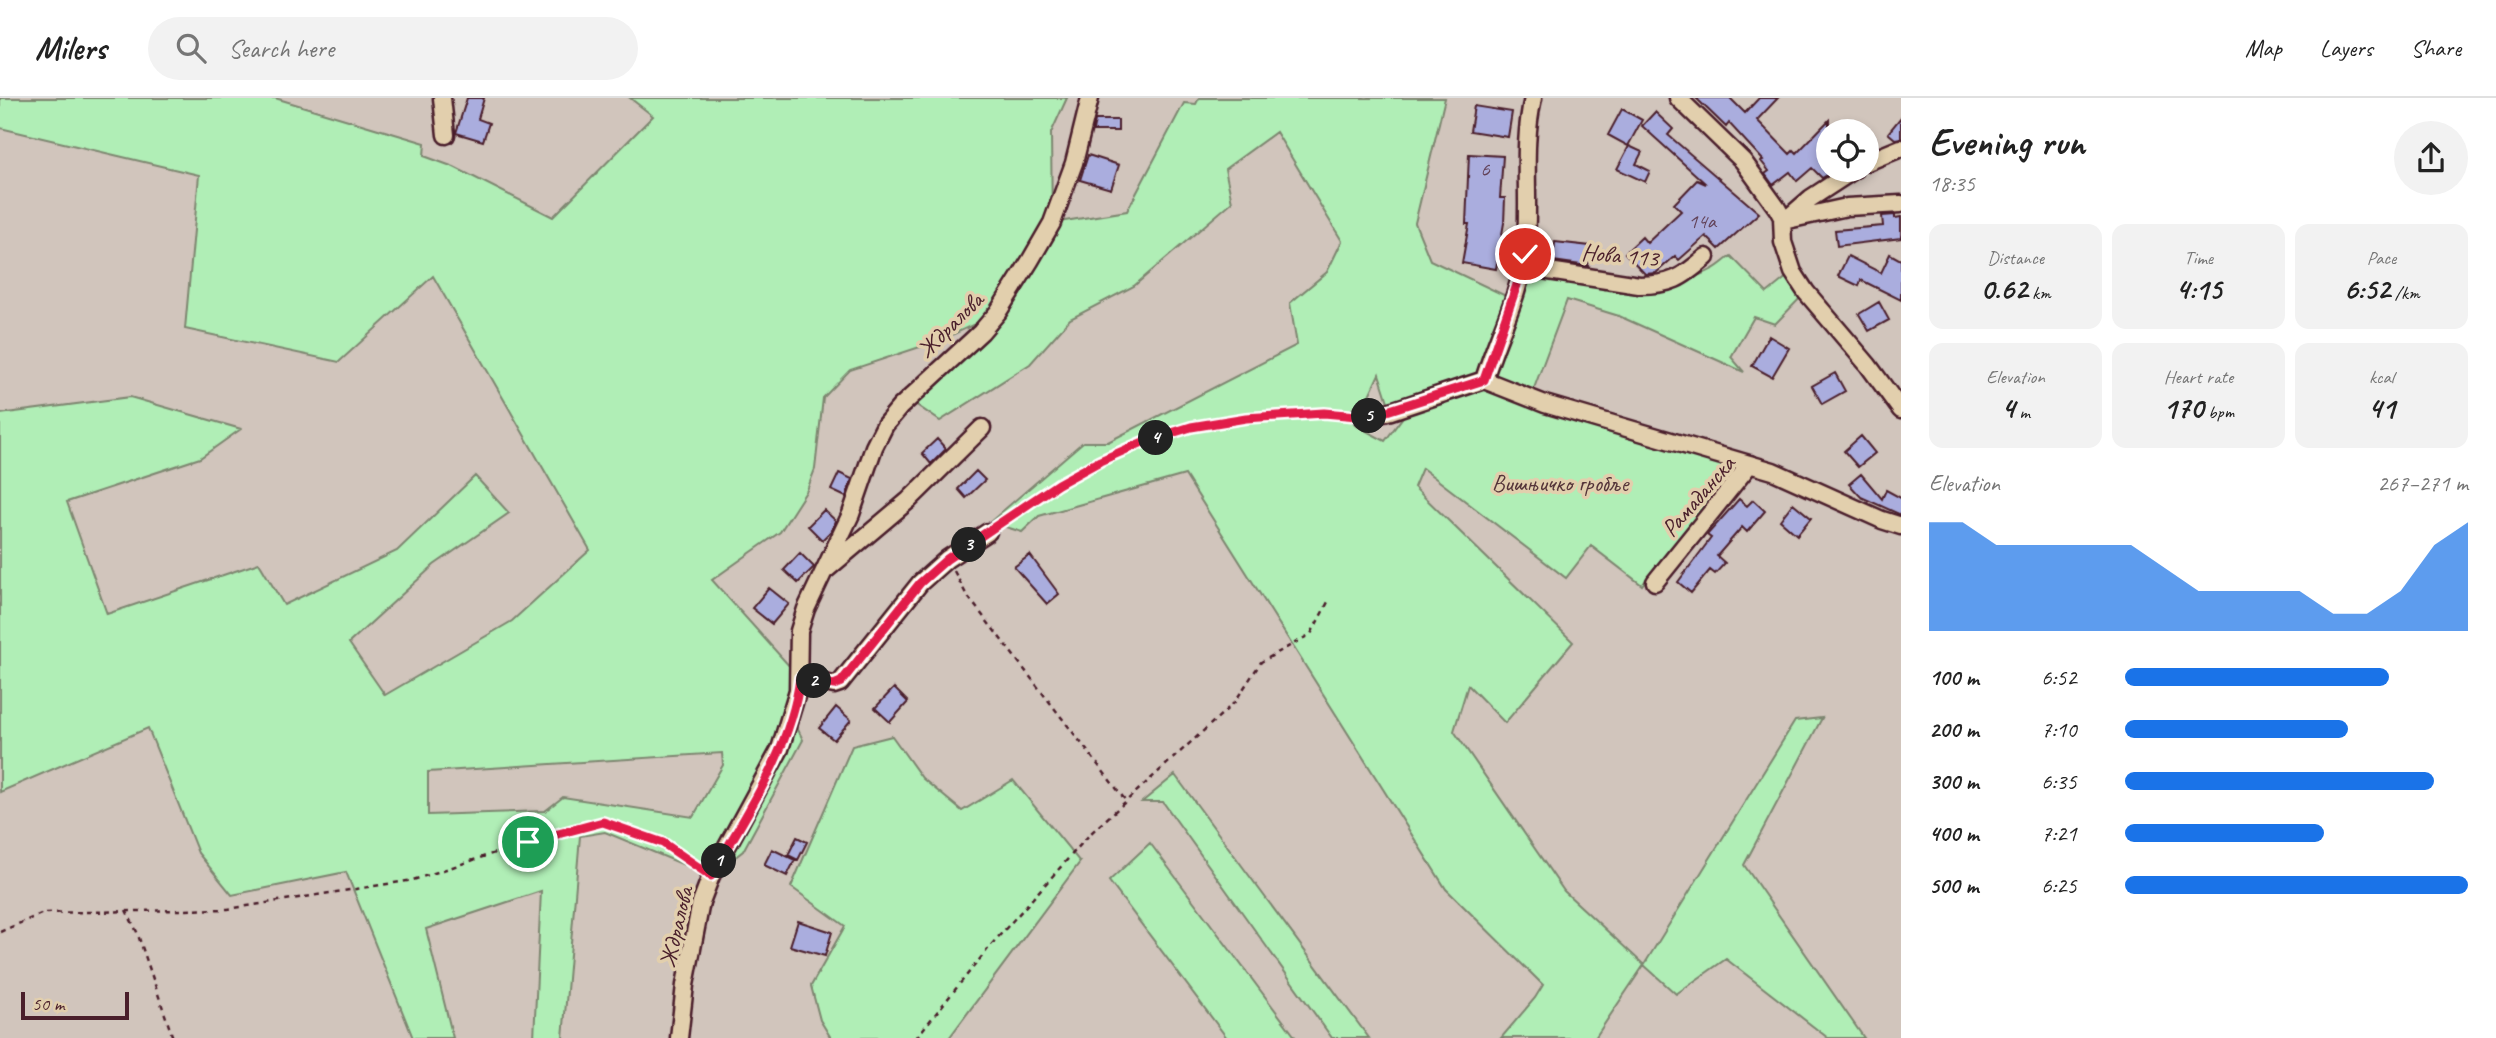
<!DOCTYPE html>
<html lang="en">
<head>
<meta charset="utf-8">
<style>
  body { margin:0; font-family:Caveat,sans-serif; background:#f2f2f2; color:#222; height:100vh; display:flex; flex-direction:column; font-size:26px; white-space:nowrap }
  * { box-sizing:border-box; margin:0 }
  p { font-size:23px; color:#767676 }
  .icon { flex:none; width:38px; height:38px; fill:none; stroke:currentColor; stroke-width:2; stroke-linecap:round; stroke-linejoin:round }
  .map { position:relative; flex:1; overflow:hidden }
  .side { display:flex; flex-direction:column; background:#fff; width:595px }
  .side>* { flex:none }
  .fabs { position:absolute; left:1816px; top:21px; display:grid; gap:14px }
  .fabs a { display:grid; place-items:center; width:63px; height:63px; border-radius:50%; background:#fff; box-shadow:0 4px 10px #0003; font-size:35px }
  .scale { position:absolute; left:21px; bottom:18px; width:108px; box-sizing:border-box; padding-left:7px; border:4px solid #4a1f2b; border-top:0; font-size:19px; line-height:24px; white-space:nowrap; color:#4a1f2b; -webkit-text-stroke:5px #e2cfad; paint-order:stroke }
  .pin { position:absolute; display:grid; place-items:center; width:60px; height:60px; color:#fff; margin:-30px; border:4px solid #fff; border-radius:50%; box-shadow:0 2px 7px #0007 }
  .km { position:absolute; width:35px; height:35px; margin:-18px; border-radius:50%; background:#222; color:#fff; font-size:19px; line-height:35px; text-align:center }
  .round { display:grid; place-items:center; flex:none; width:74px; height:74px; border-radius:37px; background:#f2f2f2 }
  .head { display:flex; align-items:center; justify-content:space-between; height:119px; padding:0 28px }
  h1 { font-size:38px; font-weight:700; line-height:52px }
  .figures { display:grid; grid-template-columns:repeat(3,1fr); gap:10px; height:119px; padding:7px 28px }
  .figures div { display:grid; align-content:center; border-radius:14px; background:#f2f2f2; text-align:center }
  .figures b { font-size:30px; font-weight:700 }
  .figures small { font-size:19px; font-weight:400 }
  .figures p { font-size:19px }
  .chart { height:196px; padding:14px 28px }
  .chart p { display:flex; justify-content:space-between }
  .chart svg { width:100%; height:126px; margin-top:7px; fill:#1a73e8; opacity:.7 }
  ul { padding:0 28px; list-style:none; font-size:23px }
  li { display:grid; grid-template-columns:112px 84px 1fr; align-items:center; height:52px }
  li i { height:18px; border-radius:9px; background:#1a73e8 }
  header { display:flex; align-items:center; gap:42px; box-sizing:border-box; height:98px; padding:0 35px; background:#fff; border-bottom:2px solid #e0e0e0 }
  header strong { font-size:33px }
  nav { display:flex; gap:38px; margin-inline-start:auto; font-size:24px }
  .search { width:490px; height:63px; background:#f2f2f2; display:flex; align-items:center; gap:18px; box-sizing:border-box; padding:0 24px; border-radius:38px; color:#767676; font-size:26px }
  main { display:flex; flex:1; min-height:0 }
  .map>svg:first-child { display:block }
  .green { fill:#b0eeb6; stroke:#7d8670; stroke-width:2; fill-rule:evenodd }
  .building { fill:#aaadde; stroke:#4a1f2b; stroke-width:2 }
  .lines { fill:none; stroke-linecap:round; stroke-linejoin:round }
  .minor-casing { stroke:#4a1f2b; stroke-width:21 }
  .path { stroke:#4a1f2b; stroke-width:2.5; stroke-dasharray:5 5; stroke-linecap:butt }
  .minor { stroke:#e2cfad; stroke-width:16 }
  .route-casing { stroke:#fff; stroke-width:14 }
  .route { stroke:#e11d48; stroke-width:9 }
  .labels { text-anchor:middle; stroke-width:7; stroke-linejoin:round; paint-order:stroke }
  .number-label { font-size:21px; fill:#624258 }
  .street-label { font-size:24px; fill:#4a1f2b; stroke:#e2cfad }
  .park-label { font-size:24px; fill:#543439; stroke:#e2cfad }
</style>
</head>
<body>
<header>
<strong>Milers</strong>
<div class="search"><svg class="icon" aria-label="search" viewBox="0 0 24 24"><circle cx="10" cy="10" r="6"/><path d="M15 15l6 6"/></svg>Search here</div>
<nav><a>Map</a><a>Layers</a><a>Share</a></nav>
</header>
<main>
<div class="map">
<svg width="1901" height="940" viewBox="0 0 1901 940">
  <rect width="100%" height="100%" fill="#d1c5bc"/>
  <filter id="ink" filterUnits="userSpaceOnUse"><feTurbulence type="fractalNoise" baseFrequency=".0143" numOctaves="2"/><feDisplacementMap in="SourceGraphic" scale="14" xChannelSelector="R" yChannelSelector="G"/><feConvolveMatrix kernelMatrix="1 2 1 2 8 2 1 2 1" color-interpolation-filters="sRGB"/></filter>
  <g filter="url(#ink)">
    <path class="green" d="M0,0H275L425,45L424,58L454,69L553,119L653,18L630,0H1067L1051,35L1052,125L1127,113L1184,5L1196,6L1199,0H1445L1415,125L1430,162L1512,201L1528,179C1579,183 1668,197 1713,171C1719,168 1725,162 1731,158L1767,195L1793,174L1806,194L1775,226L1754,219L1731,259L1744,274L1619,218L1567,202L1530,301L1738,366L1642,487L1591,448L1566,480L1422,370L1414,389L1573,544L1505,625L1468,587L1454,633L1564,793L1644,867L1795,623L1822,620L1744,767L1864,940H1828L1726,861L1676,896L1644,867L1595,940H1501L1535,900L1543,887L1446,791L1185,377L1039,418L1022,434L990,424L1083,344H1108L1297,247L1290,205L1327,174L1342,143L1276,34L1225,71L1232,104L1134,188L1070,221L1030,266L940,323L908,301L996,216L941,242L850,272L823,300L815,371L807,392L780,434L712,482L800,580L791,617L803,642L743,753L711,778L605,734L580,738L563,940H534L541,793L426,831L453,940H413L346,774L232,797L198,755L148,630L0,694V316L130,299L241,331L200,360L67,404L107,516L259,465L284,507L397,453L475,378L509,415L434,467L349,545L385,597L512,523L590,452L433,178L339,264L185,231L199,77L0,30ZM1379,276L1391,313L1408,312L1385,343L1355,327ZM722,655L723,667L693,719L563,699L545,713L428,717V674Z
      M892,638L922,680L962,713L1013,682L1080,764L949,940H831L820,922L811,888L845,828L791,789L852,648Z
      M1175,677L1369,940H1332L1163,704H1142Z
      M1150,745L1296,940H1227L1109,783Z"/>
    <path class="building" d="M467,0H484L478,21L489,25L483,43L456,35Z
      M1696,0H1730L1745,15L1759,0H1778L1757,22L1790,56L1794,52L1797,55L1829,22V53L1824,58L1829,63V76L1822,80L1812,70L1797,83L1790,74L1773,87L1765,76L1769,73L1761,63L1763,62L1729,25L1726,29Z
      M1474,8L1512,14L1508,39L1470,33Z
      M1622,11L1642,22L1628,48L1608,37Z
      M1655,14L1673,31L1668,37L1759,115L1719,151L1706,138L1679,162L1675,158L1656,175L1645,176L1625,155L1642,139L1647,145L1681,113L1674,106L1697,82L1706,86L1642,28Z
      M1901,19V40L1895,41L1888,35Z
      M1095,22H1118V33H1093Z
      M1629,48L1642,54L1636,66L1650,73L1645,84L1617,71Z
      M1469,56L1503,58L1500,100H1505L1504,125L1496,171L1462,165L1469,126H1466Z
      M1088,57L1119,67L1111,91L1080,82Z
      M1895,117V120L1901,119V140L1837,148L1835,132L1883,128L1882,118Z
      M1555,144L1590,148L1588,168L1553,163Z
      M1890,156L1901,162V202L1861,182L1859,188L1838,178L1848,158L1881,175Z
      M1879,204L1889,222L1869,233L1859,216Z
      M1769,238L1789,250L1772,279L1752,268Z
      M1835,275L1845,293L1822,306L1812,288Z
      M1861,338L1875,355L1858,369L1844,353Z
      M937,341L946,351L931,366L922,355Z
      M976,373L985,382L966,400L958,391Z
      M839,375L852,381L846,399L831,392Z
      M1861,376L1882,401L1886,392L1901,400V417L1861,399L1849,386Z
      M1739,401L1747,408L1753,402L1765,413L1747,434L1742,429L1717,458L1725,465L1715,476L1710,472L1691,495L1678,484L1711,440L1707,437Z
      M1793,405L1811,420L1797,437L1780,422Z
      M824,412L836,423L832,432L822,442L808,428Z
      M800,455L814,469L798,485L784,472Z
      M1030,457L1059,496L1047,506L1014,469Z
      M769,490L789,506L772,526L752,510Z
      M894,590L908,604L890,624L875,610Z
      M836,609L851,622L834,642L819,630Z
      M797,739L807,744L798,762L788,757Z
      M772,751L795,762L787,778L764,767Z
      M798,823L832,834L825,858L790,848Z"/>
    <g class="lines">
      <g class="minor-casing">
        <path id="minor" d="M442,0L446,37
          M1678,0L1743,63L1777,110L1782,119L1783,144L1793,174L1806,194L1868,267L1901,312
          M1867,64L1901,50
          M1788,120L1811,100L1854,72
          M1783,123L1847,109L1901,106
          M1523,169L1639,187C1671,187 1682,180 1706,159
          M1484,282C1496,241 1520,197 1525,155C1531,103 1521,51 1533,0
          M1360,317L1368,319L1391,313L1484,282L1545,306L1773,373L1882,422L1901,428
          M826,472L909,402L982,330
          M1655,484L1750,366
          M800,580L834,587L840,585L920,485L947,461L988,434
          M679,940L685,887L701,804L711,778L780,651L798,592L799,533L806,511L851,416L874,349L885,327L900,309L981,234L998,214L1030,163L1052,125L1074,65L1090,0"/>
      </g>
      <path class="path" d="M1001,426L1058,386L1100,363L1143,344L1191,329L1246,320L1324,315L1347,316
        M954,473L966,496L1126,703
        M126,812L137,834L173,940
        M0,834L43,815L228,811L413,782L528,744L603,724L663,745L700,770
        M916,940L992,846L1091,735L1234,605L1261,564L1311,536L1328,504"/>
      <use href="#minor" class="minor"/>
    </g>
  </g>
  <g class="lines" filter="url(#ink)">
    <g class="route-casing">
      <path id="route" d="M528,744L603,724L663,745L711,778C746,716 791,652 800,580L834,587L841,584L920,485L947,461L1058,386L1100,363L1143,344L1191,329L1246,320L1324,315L1368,319L1484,282L1520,178L1525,156"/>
    </g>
    <use href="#route" class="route"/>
  </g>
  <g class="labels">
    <g class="number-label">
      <text x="1485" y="78">6</text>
      <text x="1702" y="130">14a</text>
    </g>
    <g class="street-label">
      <text transform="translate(1620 157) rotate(5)" y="8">Нова 113</text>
      <text transform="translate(950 227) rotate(-45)" y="8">Ждралова</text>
      <text transform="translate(1698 398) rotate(-49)" y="8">Рамаданска</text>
      <text transform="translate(676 829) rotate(-77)" y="8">Ждралова</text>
    </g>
    <g class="park-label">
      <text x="1560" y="393">Вишњичко гробље</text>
    </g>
  </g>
</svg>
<div class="fabs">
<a><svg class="icon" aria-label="locate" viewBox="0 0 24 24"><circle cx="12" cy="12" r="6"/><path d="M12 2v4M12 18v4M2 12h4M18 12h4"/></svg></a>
</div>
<div class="scale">50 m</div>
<div class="pin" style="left:528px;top:744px;background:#1e9e55"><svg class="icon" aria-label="arrive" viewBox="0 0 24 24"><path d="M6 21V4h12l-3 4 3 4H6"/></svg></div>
<div class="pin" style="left:1525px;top:156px;background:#d93025"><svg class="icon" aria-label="check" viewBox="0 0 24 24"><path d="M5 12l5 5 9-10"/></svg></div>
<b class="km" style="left:719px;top:763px">1</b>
<b class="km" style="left:814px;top:583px">2</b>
<b class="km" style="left:969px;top:447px">3</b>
<b class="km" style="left:1156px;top:340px">4</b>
<b class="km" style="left:1369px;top:318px">5</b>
</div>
<section class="side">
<div class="head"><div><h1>Evening run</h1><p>18:35</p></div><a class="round"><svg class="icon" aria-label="share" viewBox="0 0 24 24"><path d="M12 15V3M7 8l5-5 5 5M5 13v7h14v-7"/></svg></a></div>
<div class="figures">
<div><p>Distance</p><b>0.62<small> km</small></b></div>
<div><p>Time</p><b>4:15</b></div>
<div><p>Pace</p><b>6:52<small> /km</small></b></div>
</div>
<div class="figures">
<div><p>Elevation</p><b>4<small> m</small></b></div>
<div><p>Heart rate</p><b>170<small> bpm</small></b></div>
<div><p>kcal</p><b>41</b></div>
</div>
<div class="chart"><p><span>Elevation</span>267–271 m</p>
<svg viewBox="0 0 160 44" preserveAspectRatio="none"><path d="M0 44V6L10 6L20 14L30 14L40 14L50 14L60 14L70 22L80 30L90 30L100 30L110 30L120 38L130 38L140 30L150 14L160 6V44z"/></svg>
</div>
<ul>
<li><b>100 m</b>6:52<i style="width:77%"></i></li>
<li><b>200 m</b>7:10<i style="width:65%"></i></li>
<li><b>300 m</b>6:35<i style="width:90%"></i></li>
<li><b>400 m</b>7:21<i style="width:58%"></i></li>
<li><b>500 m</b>6:25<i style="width:100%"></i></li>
</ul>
</section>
</main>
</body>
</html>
